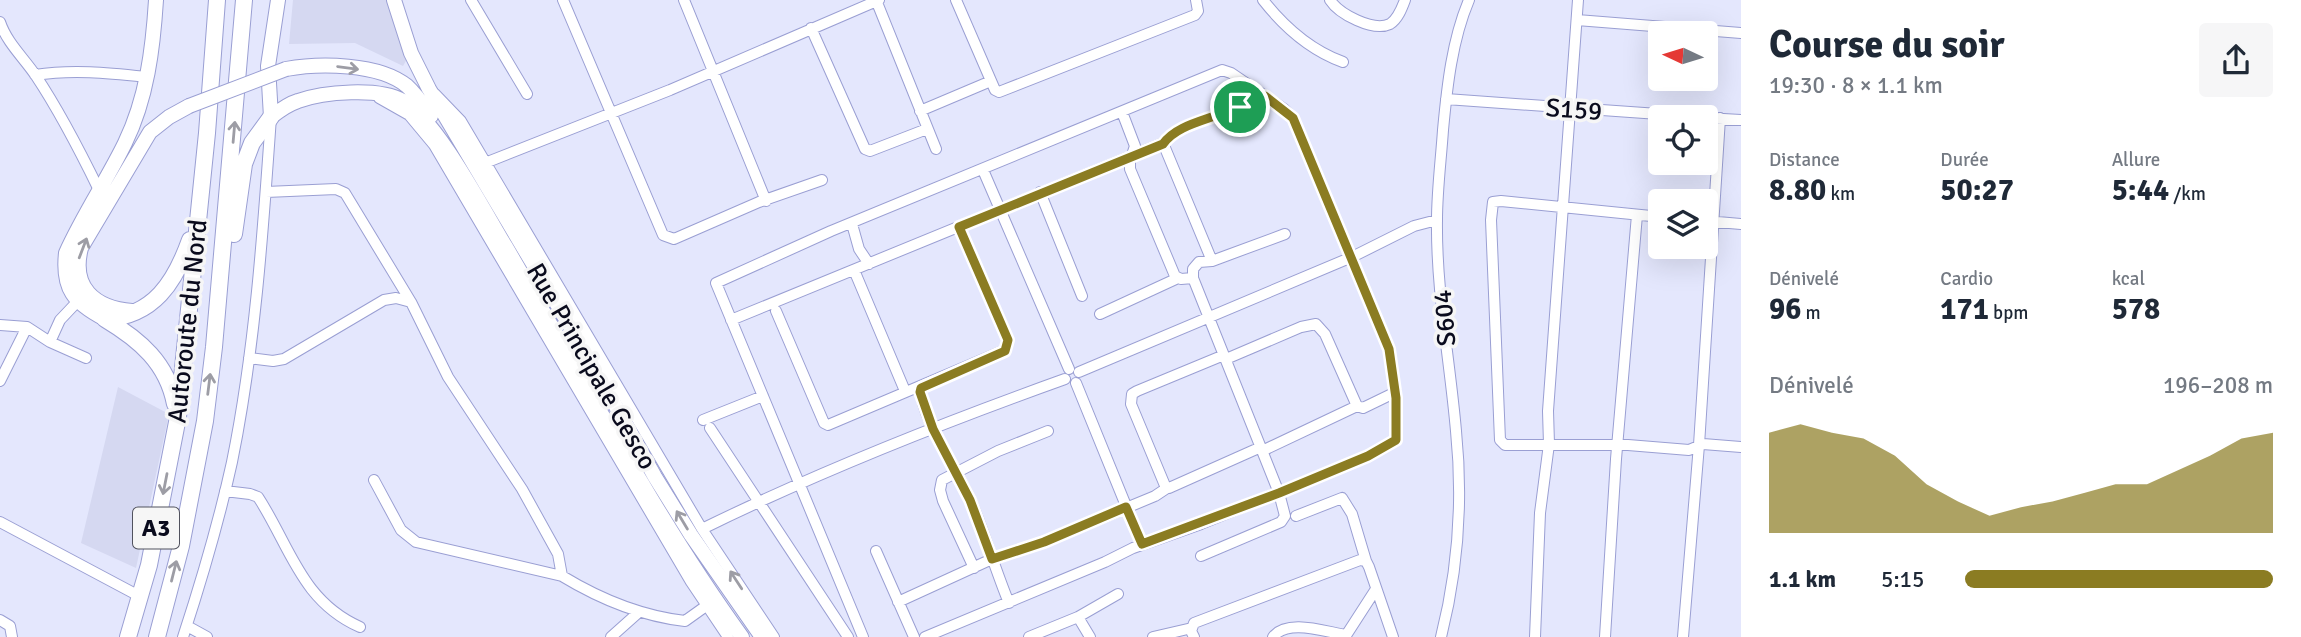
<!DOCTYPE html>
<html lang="fr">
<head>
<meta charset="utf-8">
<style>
  body { margin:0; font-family:Signika,sans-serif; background:#f6f6f7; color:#1f2937; height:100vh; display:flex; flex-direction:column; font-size:26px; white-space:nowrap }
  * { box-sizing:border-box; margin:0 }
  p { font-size:23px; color:#747a83 }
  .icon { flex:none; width:38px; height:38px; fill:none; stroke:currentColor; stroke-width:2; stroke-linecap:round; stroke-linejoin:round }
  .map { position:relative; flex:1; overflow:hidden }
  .drawer { display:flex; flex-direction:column; background:#fff; width:560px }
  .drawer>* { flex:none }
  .needle { width:46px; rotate:274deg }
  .buttons { position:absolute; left:1648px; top:21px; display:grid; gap:14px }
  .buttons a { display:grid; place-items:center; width:70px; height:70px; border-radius:7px; background:#fff; box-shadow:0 7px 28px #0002; font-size:35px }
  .pin { position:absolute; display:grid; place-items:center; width:60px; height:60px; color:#fff; margin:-30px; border:4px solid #fff; border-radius:50%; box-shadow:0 2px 7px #0007 }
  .round { display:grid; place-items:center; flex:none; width:74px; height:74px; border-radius:7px; background:#f6f6f7 }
  .summary { display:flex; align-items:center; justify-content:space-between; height:119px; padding:0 28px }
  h1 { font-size:38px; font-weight:700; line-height:52px }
  .metrics { display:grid; grid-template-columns:repeat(3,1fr); gap:10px; height:119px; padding:7px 28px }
  .metrics div { display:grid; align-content:center }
  .metrics b { font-size:30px; font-weight:700 }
  .metrics small { font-size:19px; font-weight:400 }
  .metrics p { font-size:19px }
  .chart { height:196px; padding:14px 28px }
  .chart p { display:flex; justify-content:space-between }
  .chart svg { width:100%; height:126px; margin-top:7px; fill:#8b7c22; opacity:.7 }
  ul { padding:0 28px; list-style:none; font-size:23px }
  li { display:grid; grid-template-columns:112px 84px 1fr; align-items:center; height:52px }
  li i { height:18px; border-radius:9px; background:#8b7c22 }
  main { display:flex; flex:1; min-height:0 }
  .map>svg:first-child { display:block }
  .built { fill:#d5d8f1 }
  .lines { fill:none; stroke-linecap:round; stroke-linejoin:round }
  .minor-casing { stroke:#9a9fd3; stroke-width:12 }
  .major-casing { stroke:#9a9fd3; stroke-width:16 }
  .highway-casing { stroke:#9a9fd3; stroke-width:18 }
  .minor { stroke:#fff; stroke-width:10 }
  .major { stroke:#fff; stroke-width:14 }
  .highway { stroke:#fff; stroke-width:16 }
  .major-bridge-casing { stroke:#9a9fd3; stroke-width:16; stroke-linecap:butt }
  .major-bridge { stroke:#fff; stroke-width:14 }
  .oneway { stroke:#9d9da5 }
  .route-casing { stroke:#fff; stroke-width:14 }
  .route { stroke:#8b7c22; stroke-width:9 }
  .labels { text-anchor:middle; stroke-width:7; stroke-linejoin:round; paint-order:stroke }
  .shield { fill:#f6f6f6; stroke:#51525e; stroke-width:2 }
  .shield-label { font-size:24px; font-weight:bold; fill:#0a0b1d }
  .street-label { font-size:26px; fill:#0a0b1d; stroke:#f6f6f6 }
</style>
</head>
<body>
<main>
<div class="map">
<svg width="1741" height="637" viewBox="0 0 1741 637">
  <rect width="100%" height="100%" fill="#e4e7fd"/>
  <path class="built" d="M293,0H391L407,59L403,66L355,43L289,44Z
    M118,387L169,414L136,568L81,543Z"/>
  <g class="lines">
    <g class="minor-casing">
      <path id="minor" d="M471,0L527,94
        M563,0L663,235L674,239L759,202L822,180
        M684,0L766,201
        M876,0L936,149
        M956,0L995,90L999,92L1195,15L1198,11L1196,0
        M1263,0C1285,28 1310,50 1343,62
        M1330,0C1339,14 1373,32 1390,24C1398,19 1402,8 1405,0
        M1577,20L1741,33
        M0,22C7,43 24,58 36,76C60,112 80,151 99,190
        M811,28L865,149L870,151L927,129
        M35,75C73,69 109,73 147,77
        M435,94L461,121L702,529L774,637
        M379,98L409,115L434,145L691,582L728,637
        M1446,99L1701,117
        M920,111L991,81
        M1122,112L1135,146L1130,161V169L1175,276L1181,279L1193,278
        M1706,118L1741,120
        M485,163L670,90L879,0
        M983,170L1069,369
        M266,192L336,189L345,193L411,302L448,377L522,489L558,554L562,576
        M1040,192L1082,296
        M1661,217L1501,201L1493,202L1491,220L1500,440L1505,445H1628L1689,450L1703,444L1741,447
        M1706,221L1741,224
        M852,224L859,249L869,264
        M1212,261L1163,143C1179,122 1214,120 1235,107L1241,108L1265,96
        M854,270L905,391
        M776,311L824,423L828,425L1005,350L1008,339L959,227
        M1100,314L1178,278
        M731,320L1163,143
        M0,325L27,327L50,342L60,320L77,302
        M50,342L86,358
        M1224,355L1137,391L1132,394L1131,404L1166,488H1169L1261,447
        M249,358L273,361L284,359L384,300L396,298L411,302
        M1226,359L1301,327L1316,324L1325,334L1357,406L1363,408L1396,392
        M1079,372L1352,257L1414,226L1437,220
        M0,381L27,327
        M1076,383L1142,545
        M921,388C919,415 959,473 971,501C985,534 995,569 1009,603
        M703,420L763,396
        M710,428L848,637
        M1262,451L1357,406
        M374,480L401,530L416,542L562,576C600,599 641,616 685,621L706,606
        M225,491L250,494L258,497C290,546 301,601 360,627
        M1296,516L1342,498L1352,514L1366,561
        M0,522L141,597
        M702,529C820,471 942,423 1065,379
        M876,551L914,637
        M1201,556L1281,522L1285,516L1279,493L1193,278V269L1199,262L1212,261L1285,234
        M974,568L943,501L940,490L942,480L998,451L1048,431
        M898,602L992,559L1044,542L1155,496L1167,488
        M1078,617L1118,594
        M0,620L10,626L12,637
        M187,626L207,637
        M183,637C202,579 219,521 232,462C255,349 263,232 271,117
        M611,637L639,612
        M863,637L716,283L831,231L1222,70L1231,73L1284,109L1293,118L1389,349L1396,398V440L1368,456L1201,524L1133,548L1105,562L925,637
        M1029,637L1078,617L1090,637
        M1153,637L1192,628
        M1194,637L1191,631L1194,623L1360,560L1366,561L1369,567L1393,637
        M1273,637C1287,618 1326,632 1346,635
        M1345,637L1376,589
        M1441,637C1458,570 1463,500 1456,431C1450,361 1436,291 1437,220C1437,190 1441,160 1443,130C1447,87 1452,40 1469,0
        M1535,637L1540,513L1549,444L1548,411L1578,0
        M1605,637L1616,459L1637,215
        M1683,637L1699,445L1720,118"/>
    </g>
    <g class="major-casing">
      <path id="major" d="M394,0L411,53L429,89L592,363L655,477L691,535L762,637
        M286,69C319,63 379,63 407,86C416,94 424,106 431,116
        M271,117C280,110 288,104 298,101C323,92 379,87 403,101C437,120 484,211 506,247C583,378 653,514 742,637
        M271,117L268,66L278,0
        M132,311C94,308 71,287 81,248L150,132L169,117L189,106
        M105,319C74,303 62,289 66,253C83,215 107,180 125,143C147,98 153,48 156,0"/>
    </g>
    <g class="highway-casing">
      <path id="highway" d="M234,234L244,164L252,143L271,117
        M105,319C154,316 175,282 190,240
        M105,319C140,340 167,363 175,404
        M128,637L149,565L178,417L207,133L217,0
        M157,637L181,546L205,421L214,347L244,0"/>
    </g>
    <use href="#minor" class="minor"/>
    <use href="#major" class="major"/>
    <use href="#highway" class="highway"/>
    <g class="major-bridge-casing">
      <path id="major-bridge" d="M189,106L286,69"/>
    </g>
    <use href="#major-bridge" class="major-bridge"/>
  </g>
  <defs><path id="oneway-shaft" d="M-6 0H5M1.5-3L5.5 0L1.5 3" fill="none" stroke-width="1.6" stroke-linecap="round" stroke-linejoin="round" transform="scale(1.75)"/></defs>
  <g class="oneway">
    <use href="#oneway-shaft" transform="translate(348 68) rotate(8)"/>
    <use href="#oneway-shaft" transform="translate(234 132) rotate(-85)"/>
    <use href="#oneway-shaft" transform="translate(83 248) rotate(-69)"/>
    <use href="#oneway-shaft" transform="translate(209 384) rotate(-83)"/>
    <use href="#oneway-shaft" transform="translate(165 484) rotate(101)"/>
    <use href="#oneway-shaft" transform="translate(682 520) rotate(-121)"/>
    <use href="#oneway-shaft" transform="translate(174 571) rotate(-76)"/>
    <use href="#oneway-shaft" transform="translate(736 580) rotate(-123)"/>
  </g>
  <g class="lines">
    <g class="route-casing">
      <path id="route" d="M1265,96L1293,118L1389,349L1396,398V440L1368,456L1279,493L1142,544L1126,507L1044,542L992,559L970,500L933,429L920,392L921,388L1005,351L1008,340L959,227L1163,144C1179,122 1214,120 1235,107L1241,108Z"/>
    </g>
    <use href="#route" class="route"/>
  </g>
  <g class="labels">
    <rect class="shield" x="133" y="507.5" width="46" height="41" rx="5"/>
    <g class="shield-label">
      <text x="156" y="536">A3</text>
    </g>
    <g class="street-label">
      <text transform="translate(1574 109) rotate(4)" y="9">S159</text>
      <text transform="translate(1444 318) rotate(-95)" y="9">S604</text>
      <text transform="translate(187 321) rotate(-84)" y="9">Autoroute du Nord</text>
      <text transform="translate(592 366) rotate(60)" y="9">Rue Principale Gesco</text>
    </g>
  </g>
</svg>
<div class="buttons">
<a><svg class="needle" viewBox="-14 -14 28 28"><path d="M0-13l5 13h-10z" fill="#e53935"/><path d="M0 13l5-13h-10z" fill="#747a83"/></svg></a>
<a><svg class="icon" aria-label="locate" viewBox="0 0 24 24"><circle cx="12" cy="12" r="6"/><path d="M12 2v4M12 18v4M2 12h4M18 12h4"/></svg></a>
<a><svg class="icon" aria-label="layers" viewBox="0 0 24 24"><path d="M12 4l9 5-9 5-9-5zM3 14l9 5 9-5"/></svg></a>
</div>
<div class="pin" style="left:1240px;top:107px;background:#1e9e55"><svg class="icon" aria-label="arrive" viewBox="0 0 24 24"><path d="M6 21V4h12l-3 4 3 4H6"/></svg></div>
</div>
<section class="drawer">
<div class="summary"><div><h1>Course du soir</h1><p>19:30 · 8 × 1.1 km</p></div><a class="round"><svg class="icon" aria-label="share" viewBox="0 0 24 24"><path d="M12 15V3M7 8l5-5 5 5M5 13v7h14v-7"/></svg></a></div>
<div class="metrics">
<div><p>Distance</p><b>8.80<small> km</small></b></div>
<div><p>Durée</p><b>50:27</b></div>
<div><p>Allure</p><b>5:44<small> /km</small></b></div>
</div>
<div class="metrics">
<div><p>Dénivelé</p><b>96<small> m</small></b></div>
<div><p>Cardio</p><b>171<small> bpm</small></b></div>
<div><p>kcal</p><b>578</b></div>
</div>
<div class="chart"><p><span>Dénivelé</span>196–208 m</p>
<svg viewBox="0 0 160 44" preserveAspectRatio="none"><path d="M0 44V9L10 6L20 9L30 11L40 17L50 27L60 33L70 38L80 35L90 33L100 30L110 27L120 27L130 22L140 17L150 11L160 9V44z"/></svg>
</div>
<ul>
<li><b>1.1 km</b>5:15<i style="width:100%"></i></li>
</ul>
</section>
</main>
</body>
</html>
